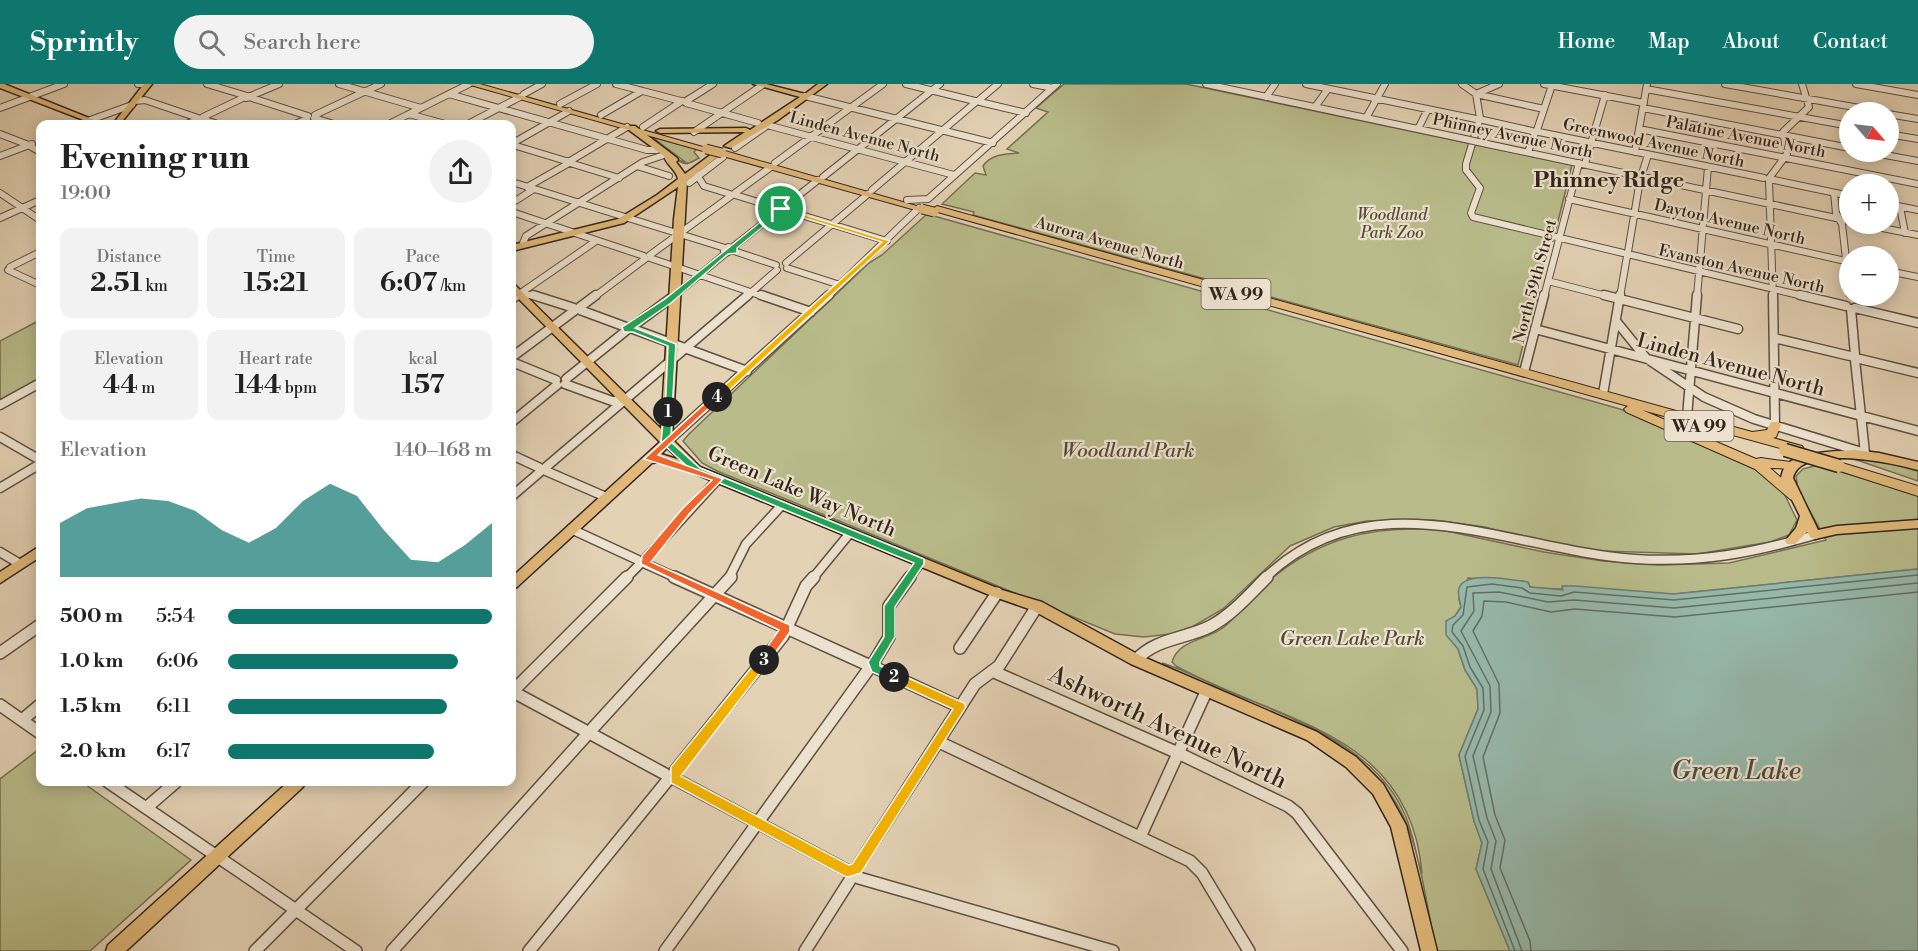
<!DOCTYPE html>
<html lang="en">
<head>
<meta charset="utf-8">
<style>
  body { margin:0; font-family:"Libre Bodoni",serif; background:#f2f2f2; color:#222; height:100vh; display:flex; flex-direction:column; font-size:22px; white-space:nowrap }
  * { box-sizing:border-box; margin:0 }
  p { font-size:20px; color:#767676 }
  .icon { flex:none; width:33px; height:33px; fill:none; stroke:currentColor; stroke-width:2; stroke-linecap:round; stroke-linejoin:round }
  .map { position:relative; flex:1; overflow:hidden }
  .drawer { position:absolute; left:36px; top:36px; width:480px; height:666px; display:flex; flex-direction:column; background:#fff; border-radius:12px; box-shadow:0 3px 15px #0003 }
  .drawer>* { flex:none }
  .needle { width:39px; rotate:118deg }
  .controls { position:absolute; left:1839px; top:18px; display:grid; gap:12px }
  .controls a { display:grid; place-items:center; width:60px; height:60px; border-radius:50%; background:#fff; box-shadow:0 3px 15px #0003; font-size:30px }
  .pin { position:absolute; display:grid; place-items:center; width:51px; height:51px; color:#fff; margin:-26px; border:3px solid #fff; border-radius:50%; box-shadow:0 2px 6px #0007 }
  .km { position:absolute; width:30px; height:30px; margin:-15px; border-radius:50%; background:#222; color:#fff; font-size:16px; line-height:30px; text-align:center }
  .round { display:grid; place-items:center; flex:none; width:63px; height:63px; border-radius:32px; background:#f2f2f2 }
  .head { display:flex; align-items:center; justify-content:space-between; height:102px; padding:0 24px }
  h1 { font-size:33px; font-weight:700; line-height:45px }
  .stats { display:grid; grid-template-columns:repeat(3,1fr); gap:9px; height:102px; padding:6px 24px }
  .stats div { display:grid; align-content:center; border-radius:12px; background:#f2f2f2; text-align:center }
  .stats b { font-size:26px; font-weight:700 }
  .stats small { font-size:16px; font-weight:400 }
  .stats p { font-size:16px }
  .chart { height:168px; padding:12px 24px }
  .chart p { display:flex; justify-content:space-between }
  .chart svg { width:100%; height:108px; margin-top:6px; fill:#0f766e; opacity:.7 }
  ul { padding:0 24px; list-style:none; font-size:20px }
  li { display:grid; grid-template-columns:96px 72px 1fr; align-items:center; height:45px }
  li i { height:15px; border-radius:8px; background:#0f766e }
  header { display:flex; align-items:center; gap:36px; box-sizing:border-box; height:84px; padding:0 30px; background:#0f766e; color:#fff }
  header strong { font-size:28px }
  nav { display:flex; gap:33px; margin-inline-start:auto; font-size:21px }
  .search { width:420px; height:54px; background:#f2f2f2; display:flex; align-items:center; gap:15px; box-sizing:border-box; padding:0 21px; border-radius:33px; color:#767676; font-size:22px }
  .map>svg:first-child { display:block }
  .green { fill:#b9bb8a; stroke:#767052; stroke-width:1.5 }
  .water { fill:#96b8aa; stroke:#6e7d71; stroke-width:1.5 }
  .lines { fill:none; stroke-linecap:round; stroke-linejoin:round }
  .shore { stroke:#646e62; stroke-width:1.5 }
  .minor-far2-casing { stroke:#5f5042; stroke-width:8 }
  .minor-far1-casing { stroke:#5f5042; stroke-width:11 }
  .minor-casing { stroke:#5f5042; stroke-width:14 }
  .major-casing { stroke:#33251b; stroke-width:3 }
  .highway-casing { stroke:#33251b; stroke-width:2 }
  .minor-far2 { stroke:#ede2cf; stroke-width:6 }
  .minor-far1 { stroke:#ede2cf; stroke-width:8 }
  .minor { stroke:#ede2cf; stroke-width:11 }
  .major { fill:#e2b97a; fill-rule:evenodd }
  .highway { fill:#e2b97a; fill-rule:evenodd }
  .minor-bridge-casing { stroke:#5f5042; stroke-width:8; stroke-linecap:butt }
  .highway-bridge-far1-casing { stroke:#33251b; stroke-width:11; stroke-linecap:butt }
  .highway-bridge-casing { stroke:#33251b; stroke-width:15; stroke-linecap:butt }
  .minor-bridge { stroke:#ede2cf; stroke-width:6 }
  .highway-bridge-far1 { stroke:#e2b97a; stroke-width:9 }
  .highway-bridge { stroke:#e2b97a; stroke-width:12 }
  .split-1 { fill:#22a559; stroke:#fff; stroke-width:1.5 }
  .split-2 { fill:#22a559; stroke:#fff; stroke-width:1.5 }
  .split-3 { fill:#f5b400; stroke:#fff; stroke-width:1.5 }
  .split-4 { fill:#f0652b; stroke:#fff; stroke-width:1.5 }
  .split-5 { fill:#f5b400; stroke:#fff; stroke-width:1.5 }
  .labels { text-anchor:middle; stroke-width:4.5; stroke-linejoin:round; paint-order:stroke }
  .far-street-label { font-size:16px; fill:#33251b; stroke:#ede2cf }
  .far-park-label { font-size:16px; font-style:italic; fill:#544a37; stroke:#ede2cf }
  .shield { fill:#ede2cf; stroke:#6b5e51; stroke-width:1.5 }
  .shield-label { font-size:18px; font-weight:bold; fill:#33251b }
  .street-label { font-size:20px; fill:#33251b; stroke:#ede2cf }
  .park-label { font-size:20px; font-style:italic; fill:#544a37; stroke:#ede2cf }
  .far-district-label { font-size:22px; font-weight:bold; fill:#33251b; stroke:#ede2cf }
  .near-street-label { font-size:24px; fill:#33251b; stroke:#ede2cf }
  .near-water-label { font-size:26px; font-style:italic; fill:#4c4a3f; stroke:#ede2cf }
</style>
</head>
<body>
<header>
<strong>Sprintly</strong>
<div class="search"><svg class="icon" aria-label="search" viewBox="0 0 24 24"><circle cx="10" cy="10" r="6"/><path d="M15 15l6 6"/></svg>Search here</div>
<nav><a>Home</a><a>Map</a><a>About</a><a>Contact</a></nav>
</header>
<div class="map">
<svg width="1918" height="867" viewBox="0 0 1918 867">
  <rect width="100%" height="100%" fill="#e4d2b5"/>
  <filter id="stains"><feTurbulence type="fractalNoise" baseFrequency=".00333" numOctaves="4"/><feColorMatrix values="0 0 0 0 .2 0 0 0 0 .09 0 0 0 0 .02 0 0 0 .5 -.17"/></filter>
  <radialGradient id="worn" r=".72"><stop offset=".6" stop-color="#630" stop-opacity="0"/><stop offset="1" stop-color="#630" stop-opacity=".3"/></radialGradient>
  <path class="green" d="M1064,0H1186L1572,81L1553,157L1549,156L1518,281L973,131L974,128L942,120L975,89L986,91L983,82C991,70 1006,70 1019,69L1007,65L1048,28L1036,24Z
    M652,53L697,65L694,68L699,74C687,81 685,82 674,74L688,80Z
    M927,130L1620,325L1757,384L1781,403L1797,436L1789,451L1770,458L1697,470L1601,467L1548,460L1485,443L1434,436L1367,437L1334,443L1290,462L1223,525L1192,543L1170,550L1144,553L1115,550L717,387L702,379L683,357L689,350L869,179L882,171Z
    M40,236V295L0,317V257Z
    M1851,374L1884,378L1918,387V397Z
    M1818,381L1918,411V485L1674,510L1537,504L1530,503L1528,498L1468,494L1459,515L1461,523L1455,532L1458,565L1465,586L1477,605L1478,625L1459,671L1474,737L1482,759L1476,785L1510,867H1436C1428,829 1420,767 1404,734C1364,648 1261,623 1180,589L1162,579C1171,580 1218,603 1232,609C1297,636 1377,663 1406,733C1414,752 1416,772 1422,790C1411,646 1276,638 1176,582L1172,578C1179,555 1208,556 1224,543C1239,531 1250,513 1265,500C1319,453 1372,441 1442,446L1544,468L1603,477L1659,481L1729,479L1826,456L1798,406L1796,392L1803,385Z
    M38,666L40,698H82L191,776L90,867H0V695Z"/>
  <path class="water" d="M1918,485V867H1510L1476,785L1482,759L1474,737L1459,671L1478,625L1477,605L1465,586L1458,565L1446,551V537L1455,532L1461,523C1460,517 1457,510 1459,504C1466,486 1512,496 1528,498L1530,503L1563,506L1562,502H1575L1674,510Z"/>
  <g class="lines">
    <path class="shore" d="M1515,867L1483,785L1488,758L1479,736L1465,672L1484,626L1483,604L1470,583L1463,562L1452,548L1453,541L1463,531L1467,503L1492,500L1522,504L1530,509L1561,512L1574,508L1674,516L1918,491
      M1522,867L1491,785L1496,757L1487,734L1473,672L1491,628L1490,602L1461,547L1474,527L1473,509L1499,508L1548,518L1574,516L1674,524L1918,499
      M1531,867L1530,857L1500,784L1505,756L1495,731L1483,673L1500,629L1499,600L1473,547L1482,532L1484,517L1506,518L1551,528L1575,525L1675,533L1918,508"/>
    <g class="minor-far2-casing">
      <path id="minor-far2" d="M138,0H145
        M207,0L247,12
        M339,0L421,24
        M616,0L681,17
        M906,0L975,17
        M1033,0L1053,4
        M1206,0L1465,55
        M1306,0L1476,35
        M1462,0L1476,10L1544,25
        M1544,0L1644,19
        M1725,0L1882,28
        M1856,0L1918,11
        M1646,5L1850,42
        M449,10L647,66H657
        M524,10L542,0
        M1476,10L1499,0
        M1476,10L1480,34
        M253,11L279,0
        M805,12L993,59
        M1266,13L1275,0
        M252,14L308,32
        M979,16L998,0
        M135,17L145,16L198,34
        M686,17L713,0
        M980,18L1026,29
        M686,19L758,39
        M560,20L597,0
        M1315,23L1328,5
        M0,24L64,0
        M1643,24L1850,64
        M409,30L445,40
        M1888,30L1918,35
        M315,31L381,0
        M601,31L642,7
        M203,33L247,12H254L246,14
        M314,34L334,40
        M1366,34L1385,0
        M202,35L218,40
        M1483,36L1532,47
        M1479,37L1466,80V86L1480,104L1471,129L1473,133L1623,169
        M79,40L132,21
        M186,40L201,35
        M295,40L307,35
        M389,40L469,0
        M468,40L520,13
        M767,41L954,91
        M643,43L682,17
        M1418,45L1428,25
        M1639,45L1918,100
        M1537,46L1552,1
        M694,48L764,0
        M1539,48L1764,94
        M0,50L26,60
        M1888,50L1918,55
        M1478,58L1850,137
        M513,59L569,27
        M513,61L566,77
        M30,62L40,68
        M735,64L765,43
        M1528,68L1535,49
        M1635,68L1647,0
        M1869,68L1918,77
        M0,72L32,60L25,62
        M570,77L627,43
        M570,79L619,94
        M775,79L883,0
        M1585,80L1605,11
        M637,82L669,92
        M697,91L704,102L730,110
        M823,93L940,0
        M1770,93L1787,70L1783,48L1809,23L1802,0
        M1774,96L1850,112
        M1769,97L1773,213
        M512,98L725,164
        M689,99L723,73
        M527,103L571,78L568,77
        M872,106L976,18
        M0,109L40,136
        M735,109L771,83
        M1834,109L1836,129L1842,140L1850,210
        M735,111L887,157
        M1569,115L1850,178
        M907,116L928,115L1057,0
        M512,119L534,105
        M1888,120L1918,126
        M1900,123L1905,149
        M512,128L644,172
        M0,134L40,116
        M1862,140L1918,151
        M523,159L526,152L643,78L664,71
        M733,163L818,96
        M734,167L776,181
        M1628,168L1640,96L1648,71
        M650,171L731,112
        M1632,171L1807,213
        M650,174L765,213
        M786,179L868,110
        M10,183L40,168
        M787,184L840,201
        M8,186L40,201
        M1888,187L1918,193
        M1548,197L1610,213
        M519,209L540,213
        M515,213L596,157
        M594,213L645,175
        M673,213L726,169L735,165L728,163L724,167
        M746,213L777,186
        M827,213L919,124
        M1544,213L1579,79
        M1620,213L1627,172
        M1697,213L1708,83"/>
    </g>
    <g class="minor-far1-casing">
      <path id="minor-far1" d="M533,211L574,224
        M761,211L811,228
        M1604,211L1738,245
        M1773,211L1775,341
        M1800,211L1846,222
        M512,215L518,211
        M580,223L596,211
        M1855,224L1918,239
        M1851,225L1855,271
        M580,226L626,243
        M1616,237L1646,274L1704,313L1754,335L1865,369L1855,276
        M633,242L675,211
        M633,245L747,287
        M1535,245L1918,347
        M1774,254L1850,272
        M512,273L574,227
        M1860,275L1918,289
        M512,278L556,296
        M1524,288L1544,211
        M566,295L627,246
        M565,300L612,317L625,316
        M1603,310L1620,211
        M0,321L40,299
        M1687,333L1697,211
        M512,338L557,301
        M0,353L40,376
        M666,359L829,211
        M512,371L540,384
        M546,383L748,211
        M546,387L606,413
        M0,404L40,380
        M512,412L540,388
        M571,445L638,476
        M0,468L20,480
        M646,474L718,395
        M646,480L677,494
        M626,494L639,481
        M729,494L746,460L782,421
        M813,494L850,449
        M909,494L921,478
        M1265,494C1373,390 1508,466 1635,475C1701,479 1752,469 1815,451"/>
    </g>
    <g class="minor-casing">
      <path id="minor" d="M674,493L866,580
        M960,564L997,509
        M0,569L40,541
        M1136,576C1156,554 1186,555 1211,542C1233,530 1250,510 1267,493
        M874,578L889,553V522L910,493
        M876,584L960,623
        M992,587L1178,669L1288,722L1297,729L1402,867
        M517,603L627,493
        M517,610L584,646
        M0,621L40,649
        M22,636L40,621
        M593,644L731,493
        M593,651L665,690
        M939,658L1190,777L1202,789L1249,867
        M675,687L783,552L806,502L814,493
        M675,695L848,787
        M108,698L356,867
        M146,724L176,698
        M1140,753L1206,608
        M856,785L975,600L999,582L1034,527
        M859,794L1113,867
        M255,867L423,698
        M392,867L585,653
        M529,867L667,697
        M665,867L868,586
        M805,867L850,796"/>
    </g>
    <g class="major-casing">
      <path id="major" d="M0,0H4L104,40H94L0,4Z
        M144,0H152L120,40H113Z
        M753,0H766L805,10L818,0H827L778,36L731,64L724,62L745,48L660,49L656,47L660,45L746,44L750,46L800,13Z
        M629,42H635L677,74L678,76L676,78L685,90L713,69L720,71L687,97L672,355L700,383L1002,506L1042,518L1141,572L1317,648L1356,673L1383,700L1406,741L1437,867H1421L1391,743L1373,710L1346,683L1307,656L1131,580L1032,526L992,512L691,388L659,378L652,379L517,503L512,505V493L660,358L512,208V200L515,201L661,345L674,135L678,103L624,139L512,167V161L618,135L657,111L678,95C676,85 666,81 664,72L629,46ZM667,364L680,376L661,370Z
        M1855,366L1879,369L1918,378V386C1894,379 1800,359 1793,394L1818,446L1837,442L1918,436V444L1837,450L1815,455L1811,454L1807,448L1795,460H1787L1785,457L1796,444L1800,432L1781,394C1782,389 1783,385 1786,381C1799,368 1837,367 1855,366Z
        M40,462V473L0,499V488Z
        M288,698H305L303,703L126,867H106L108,861Z"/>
    </g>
    <g class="highway-casing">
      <path id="highway" d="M467,0H480L710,65L703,67Z
        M719,67H725L927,125L919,127L719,71Z
        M937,122L1752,348L1767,346L1771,338H1779L1781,341L1776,353L1773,354L1802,362L1804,365L1802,368L1798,369L1642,326L1756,375L1761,374L1797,379L1798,382L1797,385L1770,384L1802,412L1795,417L1790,415L1755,385L1626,328L1624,325L1628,322L934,127L932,125Z
        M1839,378L1918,402V412L1834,385L1833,382L1834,379Z"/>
    </g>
    <use href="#minor-far2" class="minor-far2"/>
    <use href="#minor-far1" class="minor-far1"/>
    <use href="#minor" class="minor"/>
    <use href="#major" class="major"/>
    <use href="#highway" class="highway"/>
    <g class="minor-bridge-casing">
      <path id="minor-bridge" d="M1465,55L1478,58"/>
    </g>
    <g class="highway-bridge-far1-casing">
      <path id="highway-bridge-far1" d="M706,65L722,69
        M922,125L934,128"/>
    </g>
    <g class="highway-bridge-casing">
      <path id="highway-bridge" d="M1785,366L1839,382"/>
    </g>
    <use href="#minor-bridge" class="minor-bridge"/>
    <use href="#highway-bridge-far1" class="highway-bridge-far1"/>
    <use href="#highway-bridge" class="highway-bridge"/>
  </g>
  <path class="split-1" d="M779,123L785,125L737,164V169L728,170L671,219L635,244L676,260L672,328L665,330L668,262L633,248H624L622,243L665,215Z"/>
  <path class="split-2" d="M668,325L672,328L671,358L700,384L924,475V480L895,523V553L880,578V582L897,589V596L894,597L872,588L868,578L884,553V522L914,479L693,388L661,358L664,328Z"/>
  <path class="split-3" d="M764,572L768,573V579L681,692L849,781L852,780L953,625L890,596V589H897L964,619L966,623L861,789L848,793L844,792L671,699V683L760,573Z"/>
  <path class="split-4" d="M714,311L721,313L658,371L723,395L690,429L651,478L790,541V548L768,579L764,581L758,576L779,546L641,480L642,472L683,424L712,396L644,375Z"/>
  <path class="split-5" d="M779,123L890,157L720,315H714V311L882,158L779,126Z"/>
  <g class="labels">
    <g class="far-street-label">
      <text transform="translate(1513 51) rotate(12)" y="6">Phinney Avenue North</text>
      <text transform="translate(865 52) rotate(15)" y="6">Linden Avenue North</text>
      <text transform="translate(1746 52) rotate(11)" y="6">Palatine Avenue North</text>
      <text transform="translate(1654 58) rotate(12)" y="6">Greenwood Avenue North</text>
      <text transform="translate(1730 137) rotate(13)" y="6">Dayton Avenue North</text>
      <text transform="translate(1110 158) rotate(16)" y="6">Aurora Avenue North</text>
      <text transform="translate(1742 184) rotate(13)" y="6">Evanston Avenue North</text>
      <text transform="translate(1534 197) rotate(-75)" y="6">North 59th Street</text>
    </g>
    <g class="far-park-label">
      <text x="1392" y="136">Woodland<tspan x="1392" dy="18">Park Zoo</tspan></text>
    </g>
    <g class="shield">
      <rect x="1201.5" y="195" width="69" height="30" rx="4.5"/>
      <rect x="1664.5" y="327" width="69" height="30" rx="4.5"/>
    </g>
    <g class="shield-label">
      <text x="1236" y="216">WA 99</text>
      <text x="1699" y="348">WA 99</text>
    </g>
    <g class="street-label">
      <text transform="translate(1731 280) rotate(15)" y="7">Linden Avenue North</text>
      <text transform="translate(802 407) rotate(23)" y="7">Green Lake Way North</text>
    </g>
    <g class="park-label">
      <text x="1128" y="373">Woodland Park</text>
      <text x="1352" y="561">Green Lake Park</text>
    </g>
    <g class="far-district-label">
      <text x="1609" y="103">Phinney Ridge</text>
    </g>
    <g class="near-street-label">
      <text transform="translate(1168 643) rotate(25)" y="8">Ashworth Avenue North</text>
    </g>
    <g class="near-water-label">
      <text x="1736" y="695">Green Lake</text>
    </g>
  </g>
  <rect width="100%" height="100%" filter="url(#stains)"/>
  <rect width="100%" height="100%" fill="url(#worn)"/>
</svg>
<div class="controls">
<a><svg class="needle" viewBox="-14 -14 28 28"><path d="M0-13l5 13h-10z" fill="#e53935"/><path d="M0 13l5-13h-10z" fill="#767676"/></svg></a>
<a>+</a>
<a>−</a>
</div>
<div class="pin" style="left:781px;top:125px;background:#1e9e55"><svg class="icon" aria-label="arrive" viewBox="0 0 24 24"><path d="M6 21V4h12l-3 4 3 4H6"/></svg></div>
<b class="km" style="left:668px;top:328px">1</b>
<b class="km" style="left:894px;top:593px">2</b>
<b class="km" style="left:764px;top:576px">3</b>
<b class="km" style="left:717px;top:313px">4</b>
<section class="drawer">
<div class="head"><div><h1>Evening run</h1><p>19:00</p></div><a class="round"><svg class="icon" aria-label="share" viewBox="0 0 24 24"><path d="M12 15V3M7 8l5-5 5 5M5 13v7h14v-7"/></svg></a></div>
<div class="stats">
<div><p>Distance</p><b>2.51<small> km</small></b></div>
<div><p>Time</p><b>15:21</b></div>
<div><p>Pace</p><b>6:07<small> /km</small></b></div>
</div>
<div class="stats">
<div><p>Elevation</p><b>44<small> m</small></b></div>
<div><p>Heart rate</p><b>144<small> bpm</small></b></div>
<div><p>kcal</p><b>157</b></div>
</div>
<div class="chart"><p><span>Elevation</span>140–168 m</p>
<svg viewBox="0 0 160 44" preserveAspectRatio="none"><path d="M0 44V22L10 16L20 14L30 12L40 13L50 17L60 25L70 30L80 24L90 13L100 6L110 11L120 25L130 37L140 38L150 31L160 22V44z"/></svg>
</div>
<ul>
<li><b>500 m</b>5:54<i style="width:100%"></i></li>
<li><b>1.0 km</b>6:06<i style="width:87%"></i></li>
<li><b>1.5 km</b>6:11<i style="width:83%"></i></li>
<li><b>2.0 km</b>6:17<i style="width:78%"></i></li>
</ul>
</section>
</div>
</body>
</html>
